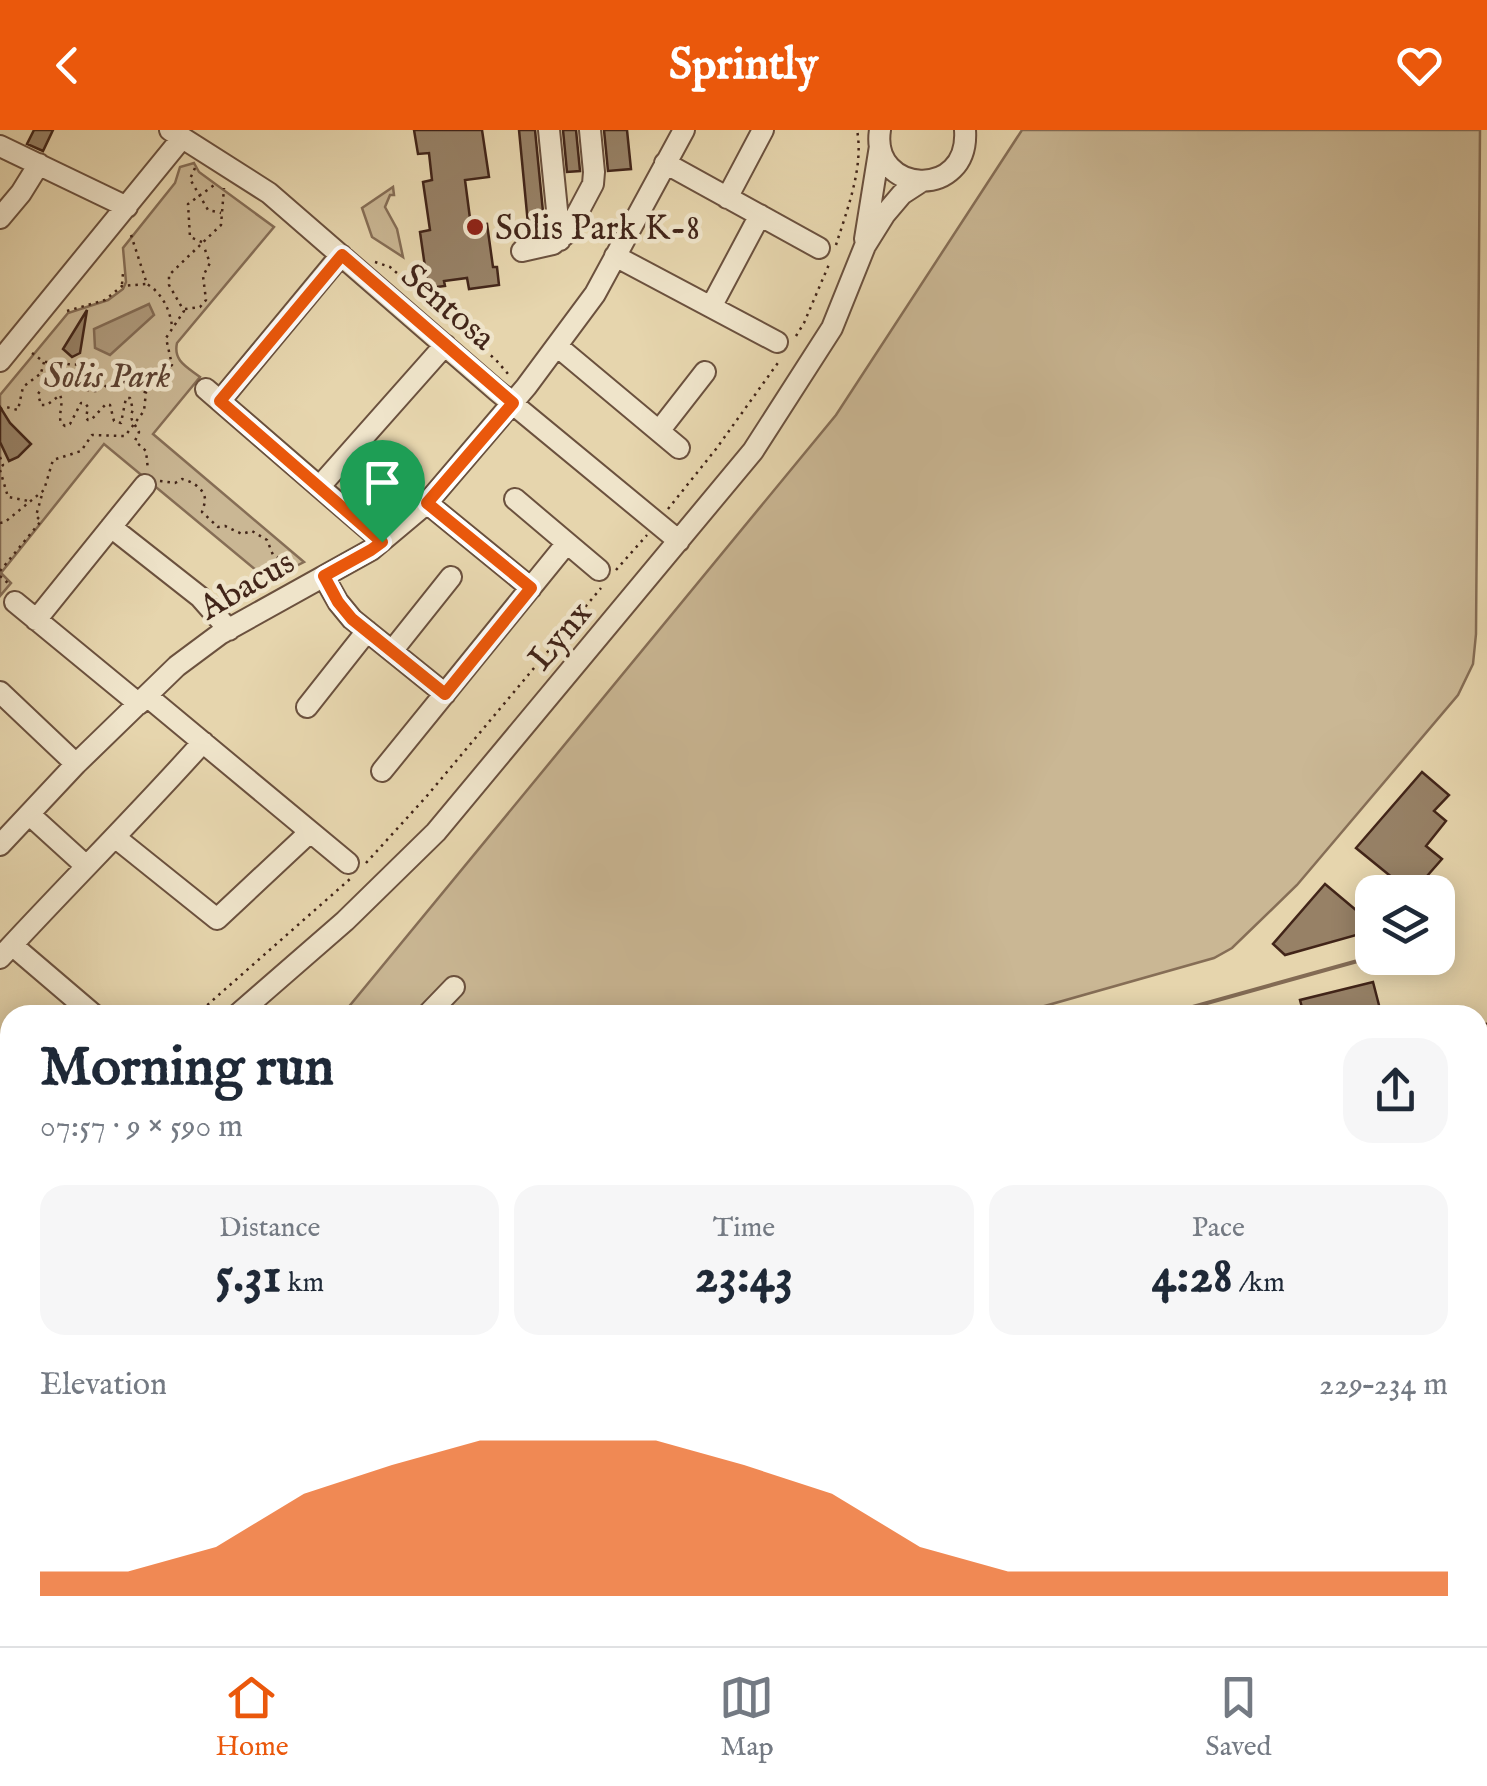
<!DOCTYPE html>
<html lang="en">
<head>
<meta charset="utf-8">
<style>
  body { margin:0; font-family:"IM FELL English",serif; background:#f6f6f7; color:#1f2937; height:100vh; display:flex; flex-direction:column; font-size:38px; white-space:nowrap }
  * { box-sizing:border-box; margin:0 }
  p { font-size:32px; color:#747a83 }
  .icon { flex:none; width:55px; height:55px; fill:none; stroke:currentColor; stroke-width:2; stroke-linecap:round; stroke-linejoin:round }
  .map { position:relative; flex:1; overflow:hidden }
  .side { position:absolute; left:0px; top:875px; width:1488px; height:642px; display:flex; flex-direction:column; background:#fff; border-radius:30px 30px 0 0; box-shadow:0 5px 25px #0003 }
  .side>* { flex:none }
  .tools { position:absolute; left:1355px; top:745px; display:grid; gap:20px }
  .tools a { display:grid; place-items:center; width:100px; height:100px; border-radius:20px; background:#fff; box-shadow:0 5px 25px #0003; font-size:50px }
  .pin { position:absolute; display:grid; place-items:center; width:85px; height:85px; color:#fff; margin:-102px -42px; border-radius:50% 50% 50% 0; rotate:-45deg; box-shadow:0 0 10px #0007 }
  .pin .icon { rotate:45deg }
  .round { display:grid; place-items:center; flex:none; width:105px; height:105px; border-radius:30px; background:#f6f6f7 }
  .summary { display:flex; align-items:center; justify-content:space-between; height:170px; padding:0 40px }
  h1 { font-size:55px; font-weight:800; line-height:75px }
  .stats { display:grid; grid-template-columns:repeat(3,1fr); gap:15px; height:170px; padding:10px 40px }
  .stats div { display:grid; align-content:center; border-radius:25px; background:#f6f6f7; text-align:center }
  .stats b { font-size:50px; font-weight:800 }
  .stats small { font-size:28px; font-weight:400 }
  .stats p { font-size:28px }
  .chart { height:280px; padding:20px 40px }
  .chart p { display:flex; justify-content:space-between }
  .chart svg { width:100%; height:180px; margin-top:10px; fill:#ea580c; opacity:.7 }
  header { display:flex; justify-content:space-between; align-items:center; height:130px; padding:0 40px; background:#ea580c; color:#fff; font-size:45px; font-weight:800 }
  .tabs { display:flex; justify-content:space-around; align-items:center; height:140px; border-top:2px solid #e0e1e3; background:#fff; font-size:28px; color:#747a83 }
  .tabs a { display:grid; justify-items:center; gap:5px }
  .tabs .current { color:#ea580c }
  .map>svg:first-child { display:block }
  .green { fill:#cab794; stroke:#866e56; stroke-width:2.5 }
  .water { fill:#ae997b; stroke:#836b54; stroke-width:2.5 }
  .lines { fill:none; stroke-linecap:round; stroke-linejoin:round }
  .stream { stroke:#836b54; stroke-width:4 }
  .building { fill:#978166; stroke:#422519; stroke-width:2.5 }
  .minor-casing { stroke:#6b513e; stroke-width:24 }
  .major-casing { stroke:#422519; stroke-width:29 }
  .path { stroke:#422519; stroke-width:2.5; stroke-dasharray:2.5 5; stroke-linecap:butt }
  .minor { stroke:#efe4ca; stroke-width:20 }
  .major { stroke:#e6d5ad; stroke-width:25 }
  .route-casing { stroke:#fff; stroke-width:20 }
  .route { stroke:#ea580c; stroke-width:12 }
  .poi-dot { fill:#8f2418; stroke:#efe4ca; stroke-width:4 }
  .labels { text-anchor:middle; stroke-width:9; stroke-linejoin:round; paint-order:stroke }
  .poi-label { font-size:35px; fill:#422519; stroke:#efe4ca; text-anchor:start }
  .street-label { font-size:35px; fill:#422519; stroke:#efe4ca }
  .park-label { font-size:35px; font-style:italic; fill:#5d4232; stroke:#efe4ca }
</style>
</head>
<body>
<header><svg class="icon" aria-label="back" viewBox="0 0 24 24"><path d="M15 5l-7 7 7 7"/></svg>Sprintly<svg class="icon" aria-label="heart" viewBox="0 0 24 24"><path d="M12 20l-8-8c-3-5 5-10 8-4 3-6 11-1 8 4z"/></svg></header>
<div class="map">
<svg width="1487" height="1516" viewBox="0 0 1487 1516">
  <rect width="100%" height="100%" fill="#e6d5ad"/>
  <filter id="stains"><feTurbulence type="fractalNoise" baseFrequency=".002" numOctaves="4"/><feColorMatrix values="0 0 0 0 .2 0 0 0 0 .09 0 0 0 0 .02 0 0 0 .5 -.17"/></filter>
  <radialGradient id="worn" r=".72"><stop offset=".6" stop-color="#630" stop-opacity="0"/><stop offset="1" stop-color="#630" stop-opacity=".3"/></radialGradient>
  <path class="green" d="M1022,0H1480L1476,504L1473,534L1458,565L1297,755L1232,818L1214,828L1013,885H342L836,285Z
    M194,33L199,42L274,97L177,213C173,231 187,237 200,247L153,304L304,432L268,450L104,314L1,443L11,453L0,466V265L68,183L108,170L123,159L126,152L123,118L175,53L180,37Z
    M393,57L394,65H390L385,77L397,99L403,127L372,107L362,78Z
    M10,1284V1508H197L190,1516H0V1296Z"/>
  <path class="water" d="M149,174L154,185L110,225L95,218L94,199Z"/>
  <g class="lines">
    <path class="stream" d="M1438,808H1440
      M1164,885L1372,827
      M262,1516L269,1508"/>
  </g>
  <path class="building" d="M34,0H53L43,21L27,14Z
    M414,0H482L489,47L465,50L471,96L487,94L493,137H497L499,155L469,159L467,148L444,151L445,156L428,158L420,102L430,100L423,52L432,50L429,23L418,24Z
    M519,0H535L544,92L528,94Z
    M563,0H576L580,41L567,42Z
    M604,0H627L631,39L608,41Z
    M87,180L80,223L72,227L63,219Z
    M0,277L10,293L31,314L18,327L9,331L0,312Z
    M1422,642L1449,665L1434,681L1446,691L1426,716L1442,729L1413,762H1410L1356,718Z
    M1325,754L1369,791L1360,804L1285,825L1273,814Z
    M1373,852L1380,879L1354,885H1304L1300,870Z"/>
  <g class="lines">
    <g class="minor-casing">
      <path id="minor" d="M170,0L269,63L496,260L679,411
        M549,0L560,110
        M880,0C870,64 970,71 965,0
        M0,16L127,77
        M665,33L819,118
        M727,68L763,0
        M0,88L21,63L39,34
        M865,109L880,16
        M522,121L553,114L567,103L593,54L594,42L590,0
        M615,126L777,212
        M711,177L760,85
        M557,216L679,318
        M0,231L182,8
        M206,259L382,411
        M220,271L341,125
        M659,301L705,242
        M320,356L445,215
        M515,369L599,440
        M427,373L531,458
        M111,397L200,467L229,500
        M324,447L338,472L352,489L445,564
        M15,472L139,574
        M36,490L145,355
        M392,521L451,447
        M0,562L76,634
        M147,566L348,733
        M307,577L367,501
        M382,641L567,413
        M30,685L85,735
        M116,708L217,789L310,702
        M0,715L76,634L177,536L220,504L371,420L427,373L526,257L595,164L684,0
        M12,815L94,885
        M0,828C67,755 137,686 203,612
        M237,885L345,791L436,702L753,321L832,198L865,116L885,84L902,64L922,51
        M427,885L454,857
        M0,968L10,977
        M0,1067L10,1076
        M1478,1067L1487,1110
        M0,1115L10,1102
        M1478,1271L1487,1268
        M1478,1495L1487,1494
        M454,1508L465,1516
        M528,1508L538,1516
        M309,1516L316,1508
        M990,1516L992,1508
        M1082,1516L1087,1508
        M1314,1516L1390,1508"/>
    </g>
    <g class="major-casing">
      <path id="major" d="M1478,912L1487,907
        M1478,954L1487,950
        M1478,982L1487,984
        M882,1516L886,1508
        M915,1516L919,1508"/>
    </g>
    <path class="path" d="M195,38L190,49L208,80L221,83
      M131,105L147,154C162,163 170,180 172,196
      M202,112L190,107L188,74L217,53
      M836,115C847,80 864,37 857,0
      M375,132L390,137L496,230L509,245
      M122,154L123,143
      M185,179L200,177L206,170L203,146L210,133L204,117
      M67,181L105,170L122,156L146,154
      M796,206L804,193L830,132
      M32,223L44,232L41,243L49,248L38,264L41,275H47L60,265C64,274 58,284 61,293L65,296L70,294L81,273H85L88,277L86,288L88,290H91L106,274L110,275L114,291L121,293L126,268H130L133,280C128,290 135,293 139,302L135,311L146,321L148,340
      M45,232C58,231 69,236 82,234
      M51,248C67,250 82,262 98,261L102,254L112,260L124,252L145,262
      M0,279L6,277L18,280L23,257L40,244
      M0,327L3,335L0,338
      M0,340L8,367L29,371
      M160,351L175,353L182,349C191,351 204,358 205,369C205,374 203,378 202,382L218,397L225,396L242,404L252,401L267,410L273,425L286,431L282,447
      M668,379L716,319L780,230
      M0,393L5,392L44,360L53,330L81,321L92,305L125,306L144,281L146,262L172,235L166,208L184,181L169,155V145L221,95L224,58
      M616,440L647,405
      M0,441L41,391L36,386L43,361
      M0,446L10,455
      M366,733L426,667L601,458
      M196,885L350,749"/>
    <use href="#minor" class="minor"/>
    <use href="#major" class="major"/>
  </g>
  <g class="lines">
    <g class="route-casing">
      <path id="route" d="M342,125L513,273L427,373L531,458L445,564L352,489L338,472L324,446L371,420L382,412L220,271Z"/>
    </g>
    <use href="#route" class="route"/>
  </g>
  <circle class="poi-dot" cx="475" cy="97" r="10"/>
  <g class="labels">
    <g class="poi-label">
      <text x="495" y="109">Solis Park K-8</text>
    </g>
    <g class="street-label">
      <text transform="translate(449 176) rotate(41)" y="12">Sentosa</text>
      <text transform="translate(246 454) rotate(-30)" y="12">Abacus</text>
      <text transform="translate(559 505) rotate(-50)" y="12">Lynx</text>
    </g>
    <g class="park-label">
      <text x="107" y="257">Solis Park</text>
    </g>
  </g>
  <rect width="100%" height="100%" filter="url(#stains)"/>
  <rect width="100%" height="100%" fill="url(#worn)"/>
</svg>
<div class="tools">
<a><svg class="icon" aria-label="layers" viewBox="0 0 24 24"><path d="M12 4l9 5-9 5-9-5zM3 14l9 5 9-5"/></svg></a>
</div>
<div class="pin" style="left:382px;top:412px;background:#1e9e55"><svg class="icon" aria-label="arrive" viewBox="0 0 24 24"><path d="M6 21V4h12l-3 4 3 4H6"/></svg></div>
<section class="side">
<div class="summary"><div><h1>Morning run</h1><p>07:57 · 9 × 590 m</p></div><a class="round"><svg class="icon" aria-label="share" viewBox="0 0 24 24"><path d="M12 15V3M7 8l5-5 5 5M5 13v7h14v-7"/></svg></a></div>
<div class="stats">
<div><p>Distance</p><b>5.31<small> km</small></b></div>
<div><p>Time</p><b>23:43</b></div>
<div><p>Pace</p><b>4:28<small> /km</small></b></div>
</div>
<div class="chart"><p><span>Elevation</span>229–234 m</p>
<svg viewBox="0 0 160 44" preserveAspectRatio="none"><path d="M0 44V38L10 38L20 32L30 19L40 12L50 6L60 6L70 6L80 12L90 19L100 32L110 38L120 38L130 38L140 38L150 38L160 38V44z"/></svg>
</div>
</section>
</div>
<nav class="tabs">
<a class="current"><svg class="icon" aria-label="home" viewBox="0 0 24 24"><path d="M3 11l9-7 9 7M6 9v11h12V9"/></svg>Home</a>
<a><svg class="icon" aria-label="map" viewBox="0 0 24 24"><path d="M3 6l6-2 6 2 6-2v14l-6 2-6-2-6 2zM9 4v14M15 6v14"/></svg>Map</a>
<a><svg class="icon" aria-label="saved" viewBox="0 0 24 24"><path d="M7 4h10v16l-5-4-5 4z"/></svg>Saved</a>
</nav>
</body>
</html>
